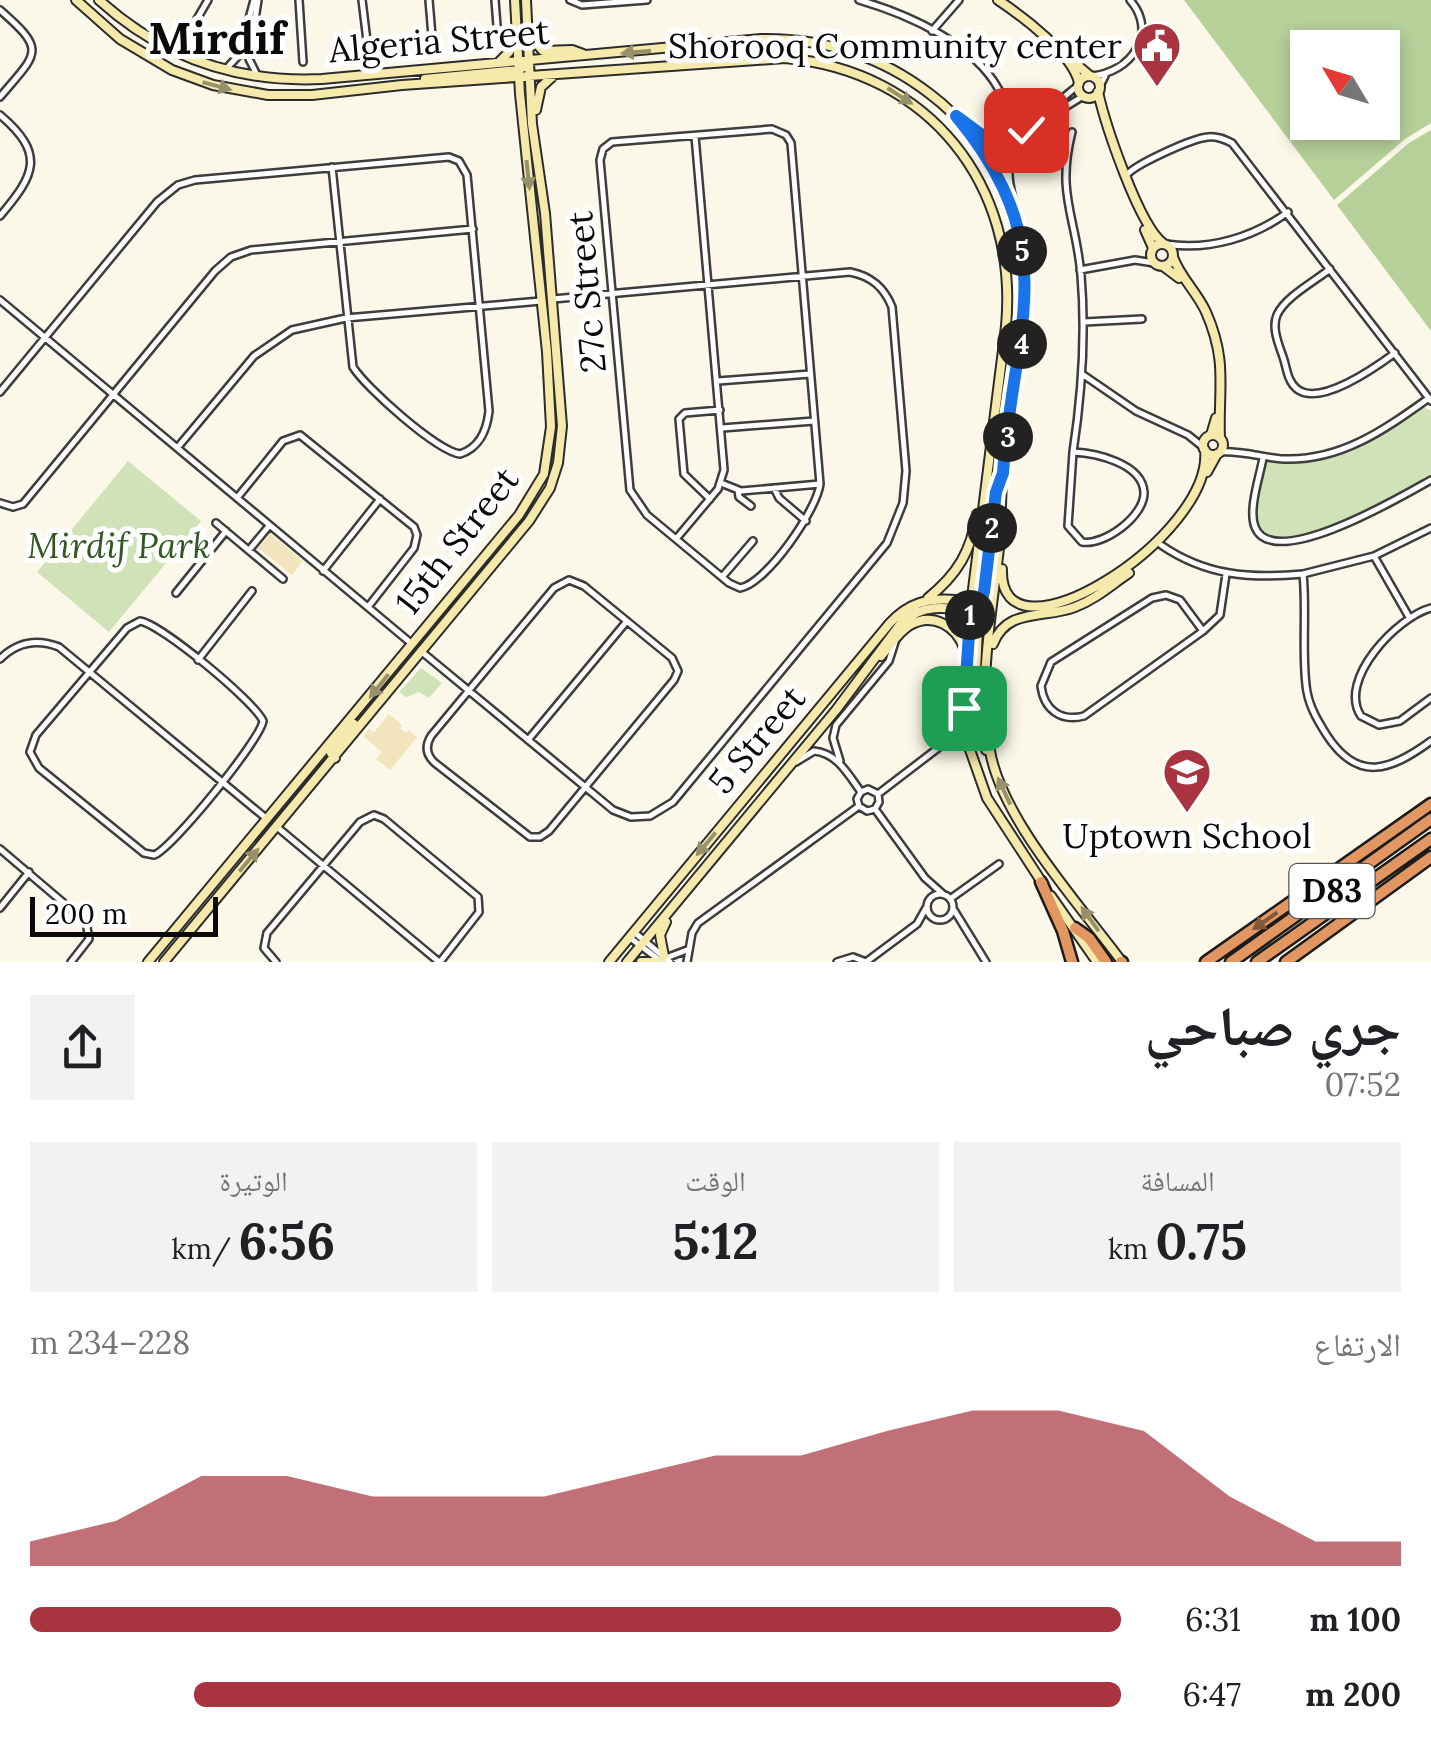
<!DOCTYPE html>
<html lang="ar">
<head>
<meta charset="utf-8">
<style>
  body { margin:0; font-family:Lora,"Noto Naskh Arabic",serif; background:#f2f2f2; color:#202124; direction:rtl; height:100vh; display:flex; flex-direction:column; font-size:38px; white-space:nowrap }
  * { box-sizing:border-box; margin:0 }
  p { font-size:32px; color:#757577 }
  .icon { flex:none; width:55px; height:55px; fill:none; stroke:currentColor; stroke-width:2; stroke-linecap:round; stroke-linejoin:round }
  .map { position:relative; height:962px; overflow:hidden; direction:ltr }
  .details { display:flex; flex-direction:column; background:#fff; flex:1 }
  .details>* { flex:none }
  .needle { width:65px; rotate:308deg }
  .buttons { position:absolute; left:1290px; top:30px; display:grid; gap:20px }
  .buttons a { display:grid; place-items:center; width:110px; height:110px; border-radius:0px; background:#fff; box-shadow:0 5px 15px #0003; font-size:50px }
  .scale { position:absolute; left:30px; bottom:25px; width:188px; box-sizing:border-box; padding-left:10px; border:5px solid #0a0a0a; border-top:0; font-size:28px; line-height:35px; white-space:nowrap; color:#0a0a0a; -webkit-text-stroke:8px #fff; paint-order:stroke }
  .pin { position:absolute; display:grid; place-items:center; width:85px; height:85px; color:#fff; margin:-42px; border-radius:20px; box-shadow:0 5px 15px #0006 }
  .km { position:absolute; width:50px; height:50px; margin:-25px; border-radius:50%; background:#222; color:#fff; font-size:28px; line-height:50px; text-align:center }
  .round { display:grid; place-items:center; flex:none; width:105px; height:105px; border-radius:0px; background:#f2f2f2 }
  .head { display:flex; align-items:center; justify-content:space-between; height:170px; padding:0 30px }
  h1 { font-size:55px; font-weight:800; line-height:75px }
  .metrics { display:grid; grid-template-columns:repeat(3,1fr); gap:15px; height:170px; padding:10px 30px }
  .metrics div { display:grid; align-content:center; border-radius:0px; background:#f2f2f2; text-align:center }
  .metrics b { font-size:50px; font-weight:800 }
  .metrics small { font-size:28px; font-weight:400 }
  .metrics p { font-size:28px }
  .chart { height:280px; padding:20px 30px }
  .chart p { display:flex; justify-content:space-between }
  .chart svg { width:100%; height:180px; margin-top:10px; fill:#a7343f; opacity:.7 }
  ul { padding:0 30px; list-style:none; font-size:32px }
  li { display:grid; grid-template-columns:160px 120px 1fr; align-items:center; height:75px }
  li i { height:25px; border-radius:12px; background:#a7343f }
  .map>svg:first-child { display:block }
  .green { fill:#d0e2b8 }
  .forest { fill:#b5d099; fill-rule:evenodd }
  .sand { fill:#f2e4bc }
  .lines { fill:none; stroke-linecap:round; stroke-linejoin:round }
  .street-casing { stroke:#3d3d3d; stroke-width:10 }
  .secondary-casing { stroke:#2c2c2c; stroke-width:12 }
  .highway-casing { stroke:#1b1b1b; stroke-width:15 }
  .street { stroke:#fff; stroke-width:5 }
  .secondary { stroke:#f5e9ac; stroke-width:8 }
  .highway { stroke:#e29762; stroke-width:10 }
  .oneway { fill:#97906b }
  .oneway2 { fill:#81583a }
  .route-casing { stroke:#fff; stroke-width:20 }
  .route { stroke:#1a73e8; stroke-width:12 }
  .labels { text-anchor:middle; stroke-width:10; stroke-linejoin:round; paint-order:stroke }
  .shield { fill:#fff; stroke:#545454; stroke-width:2.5 }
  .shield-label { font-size:32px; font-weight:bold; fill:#0a0a0a }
  .street-label { font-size:35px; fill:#0a0a0a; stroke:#fff }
  .poi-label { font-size:35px; fill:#0a0a0a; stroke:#fff; text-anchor:end }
  .park-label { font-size:35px; font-style:italic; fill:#315823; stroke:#fff }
  .district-label { font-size:45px; font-weight:bold; fill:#0a0a0a; stroke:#fff }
</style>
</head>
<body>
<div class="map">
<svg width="1431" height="962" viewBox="0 0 1431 962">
  <rect width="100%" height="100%" fill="#fcf8e9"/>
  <path class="green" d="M1420,405L1431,411V475C1404,489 1271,570 1256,523C1250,507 1257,477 1265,462C1276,461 1287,464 1297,463C1345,458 1383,433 1420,405Z
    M128,461L201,521L109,632L37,572Z
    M421,668L442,683L429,698L419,692L406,697L399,692Z"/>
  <path class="forest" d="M1184,0H1431V123L1405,139L1334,200ZM1308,48H1382V122H1308Z
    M1431,130V331L1337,205L1409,143Z"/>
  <path class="sand" d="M270,534L303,561L292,575L261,550L256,551Z
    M389,714L402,725L400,728L405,733L409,730L417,737L390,770L376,759L382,752L363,736L369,729L374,732Z"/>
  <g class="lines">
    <g class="street-casing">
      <path id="street" d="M299,0L303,62
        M362,0L368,49
        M429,0L433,48
        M495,0L498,39
        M570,0L582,5L647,0
        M859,0C907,14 974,43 999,90
        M0,10C47,51 38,52 0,97
        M190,31L208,0
        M932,31L959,0
        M226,69L239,55L254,0
        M257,75L249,59L258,0
        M1091,76C1131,73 1159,33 1130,0
        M1099,88L1105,76
        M0,115C46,154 35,175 0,216
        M963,120C972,127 979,137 990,140C1019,151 1054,101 1078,86
        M772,129L786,135L791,143L820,484C817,510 766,584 740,588L729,583L647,515L630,490L600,160L603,149L612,142Z
        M1072,132C1056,194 1076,217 1081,275C1086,335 1082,393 1073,452
        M1126,176C1133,165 1193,138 1208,137C1217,136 1224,139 1232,143L1431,401
        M1016,214C1014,200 1009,187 1009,174C1008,135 1056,114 1083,96
        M1166,244C1209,251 1254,237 1288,212
        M1330,269C1315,281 1285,297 1277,315C1271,329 1280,347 1284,360C1287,370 1288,382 1297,389C1320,407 1376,367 1395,353
        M1080,270L1135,260L1154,263
        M0,300L412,644
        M1084,322L1142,319
        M1082,374L1136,411L1188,435L1203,447
        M718,381L810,374
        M0,392L157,202L178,185L195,180L449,157L459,161L467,175L489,411C487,430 479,448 460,454C437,451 366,388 353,367L332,167
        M722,428L814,421
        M178,447L254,356L292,330L346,318L541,301
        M1073,452C1095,453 1142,463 1144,492C1145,516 1104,546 1082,542L1068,526Z
        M1220,452C1241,450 1263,458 1284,459C1341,461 1384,430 1429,398
        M1263,458C1260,476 1248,509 1255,527C1273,573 1404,495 1431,480
        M721,483L741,491L820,484
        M774,488L779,498L806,521
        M738,490L739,497L751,506
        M237,498L283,441L300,435L414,527L417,535L414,548L368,607
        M710,499L684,474L679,419L685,413L720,410
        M0,503L13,507L23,504L215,271L231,257L251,250L473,229
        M216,523L283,579
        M1431,528L1374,556L1303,574C1307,611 1301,658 1307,692C1310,708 1318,721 1326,734C1358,784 1391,770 1431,741
        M676,539L718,489L724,470L695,136
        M1161,545C1206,576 1251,579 1303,574
        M249,550L269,526
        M1374,556L1409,617
        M323,571L380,499
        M722,577L753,541
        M569,580L584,586L672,658L678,671L674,680L549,831L540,837H530L435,763C426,755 425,746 431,736L554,588Z
        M176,593L226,531
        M1166,595L1180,600L1203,631L1084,716C1061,722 1044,710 1041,686L1051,662L1152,598Z
        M1431,608C1397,617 1337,680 1361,716L1379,725L1400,721L1431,698
        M140,621C161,624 255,702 263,721C261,739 171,850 154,855L144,853L39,768L30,752L36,735L127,628Z
        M1203,631L1220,615L1226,574
        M422,652L613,810L631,817L650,816L673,802L887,543L903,503L906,471L892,307C884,287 871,276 850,272L553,299
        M0,659C17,642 36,638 59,647L267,819
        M198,660L252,591
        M528,740L627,621
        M840,761L833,738L836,725L889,661L896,639
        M796,762L814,751C837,753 848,774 861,792L857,799L859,806L867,811L875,809L879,802L878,794L868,789L861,792
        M878,794L946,742L942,700L932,677
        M875,809L925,878L943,894
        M277,827L439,962
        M0,849L86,922L89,939L71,962
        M927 907a13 13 0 1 1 26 0a13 13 0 1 1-26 0Z
        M950,899L999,864
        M0,908L29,872
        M954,910L986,962
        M634,932L670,962
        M629,937L662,962
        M666,958L687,950
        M276,962L264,948L267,933L360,822L374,815L384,819L478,897L479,912L440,962
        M687,962L692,933L698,923L859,806
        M837,962L853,957L866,962
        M866,962L917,924L926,908"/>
    </g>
    <g class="secondary-casing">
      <path id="secondary" d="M76,0L120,39L172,70L213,85L268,95H312L402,85L785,58C929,71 1019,185 1006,326L965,653L964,708L969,747L987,798L1043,884
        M99,0C162,57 238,83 322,79L761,39C824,38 881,56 930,94C995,143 1030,226 1026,307C1024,357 1011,407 1004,457C1000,487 1002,518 999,548C992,614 977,685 990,751C1002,820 1080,905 1122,962
        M998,0C1022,16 1073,54 1079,83
        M530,36L543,51L572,50L583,54
        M498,63L509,52L516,36
        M1075,63L1090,76
        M1078 87a11 11 0 1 1 22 0a11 11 0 1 1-22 0Z
        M425,79L519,70L530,62
        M1098,92C1105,123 1139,227 1164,244
        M536,110L541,87L553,76
        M1145,230L1153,248
        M1151 255a11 11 0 1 1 22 0a11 11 0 1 1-22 0Z
        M1173,257C1180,277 1197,292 1206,312C1228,362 1218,388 1220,438
        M1163,266L1179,278
        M1203 445a10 10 0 1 1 20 0a10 10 0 1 1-20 0Z
        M1211,435L1216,418
        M1207,472L1217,454
        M1002,569C998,673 1214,537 1205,450
        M928,598C958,574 971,551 977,514
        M979,606L985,592L996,492L1000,478
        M993,644C1007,607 1045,619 1075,607C1096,599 1111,585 1129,573
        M881,656C890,646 898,632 910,625C933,612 956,626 964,648
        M335,758L331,753L354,724
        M1051,896L1097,962
        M664,956L660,935L666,922
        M148,962L519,515L544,474L551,427L547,352L520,94L515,0
        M164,962L529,521L550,488L558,463L562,426L545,213L532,124L526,0
        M609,962L889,624C909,602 928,598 956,600C966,601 971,600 979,606L975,692L978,728L986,750
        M627,962L836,710L902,622C923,604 945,607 971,611
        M641,962H662"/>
    </g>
    <g class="highway-casing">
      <path id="highway" d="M1041,882L1063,931L1072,962
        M1075,928L1089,938L1106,962
        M1121,962H1122
        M1206,962L1431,804
        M1231,962L1431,819
        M1257,962L1431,839
        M1286,962L1431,857"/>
    </g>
    <use href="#street" class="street"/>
    <use href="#secondary" class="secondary"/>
    <use href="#highway" class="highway"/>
  </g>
  <defs><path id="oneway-solid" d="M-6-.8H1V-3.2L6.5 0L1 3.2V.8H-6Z" transform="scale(2.5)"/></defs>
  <g class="oneway">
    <use href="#oneway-solid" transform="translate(636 52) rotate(175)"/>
    <use href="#oneway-solid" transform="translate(217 86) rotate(15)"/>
    <use href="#oneway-solid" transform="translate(900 96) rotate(33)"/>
    <use href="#oneway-solid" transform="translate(528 175) rotate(84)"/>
    <use href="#oneway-solid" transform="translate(379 686) rotate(129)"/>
    <use href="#oneway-solid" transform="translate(1004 791) rotate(-115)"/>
    <use href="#oneway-solid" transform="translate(706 844) rotate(130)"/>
    <use href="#oneway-solid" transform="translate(249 860) rotate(-50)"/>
    <use href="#oneway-solid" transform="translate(1090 919) rotate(-126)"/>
  </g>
  <use class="oneway2" href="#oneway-solid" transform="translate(1265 921) rotate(145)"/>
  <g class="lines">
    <g class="route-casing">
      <path id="route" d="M964,708L970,619L971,610L979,606L984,592L996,492L1003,473C1013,326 1066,249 956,116C982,133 996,157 1026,130"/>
    </g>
    <use href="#route" class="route"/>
  </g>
  <defs>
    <g id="civic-pin" transform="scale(2.5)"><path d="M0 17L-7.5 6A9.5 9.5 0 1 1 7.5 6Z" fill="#a7343f" stroke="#fff"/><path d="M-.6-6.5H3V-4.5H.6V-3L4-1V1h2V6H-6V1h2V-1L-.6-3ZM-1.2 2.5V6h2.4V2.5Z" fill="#fff"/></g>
    <g id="school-pin" transform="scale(2.5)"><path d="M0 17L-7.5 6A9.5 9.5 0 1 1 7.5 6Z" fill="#a7343f" stroke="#fff"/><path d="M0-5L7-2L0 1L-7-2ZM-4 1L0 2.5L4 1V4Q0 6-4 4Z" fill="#fff"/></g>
  </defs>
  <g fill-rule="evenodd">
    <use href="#civic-pin" x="1157" y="46"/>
    <use href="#school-pin" x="1187" y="772"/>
  </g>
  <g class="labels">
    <rect class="shield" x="1289.5" y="864" width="85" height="54" rx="8"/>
    <g class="shield-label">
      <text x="1332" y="902">D83</text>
    </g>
    <g class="street-label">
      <text transform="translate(439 41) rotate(-5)" y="12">Algeria Street</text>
      <text transform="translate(587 292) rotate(-95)" y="12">27c Street</text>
      <text transform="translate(457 541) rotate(-52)" y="12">15th Street</text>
      <text transform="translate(757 740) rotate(-50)" y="12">5 Street</text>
    </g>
    <g class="poi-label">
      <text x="1122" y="58">Shorooq Community center</text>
      <text x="1187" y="848" text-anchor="middle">Uptown School</text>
    </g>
    <g class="park-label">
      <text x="119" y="558">Mirdif Park</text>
    </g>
    <g class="district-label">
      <text x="217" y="54">Mirdif</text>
    </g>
  </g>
</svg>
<div class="buttons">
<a><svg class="needle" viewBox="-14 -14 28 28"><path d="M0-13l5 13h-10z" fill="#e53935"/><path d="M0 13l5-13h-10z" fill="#757577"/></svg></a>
</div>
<div class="scale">200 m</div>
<div class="pin" style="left:964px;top:708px;background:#1e9e55"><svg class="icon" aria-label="arrive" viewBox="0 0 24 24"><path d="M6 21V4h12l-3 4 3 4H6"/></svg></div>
<div class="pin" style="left:1026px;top:130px;background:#d93025"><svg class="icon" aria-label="check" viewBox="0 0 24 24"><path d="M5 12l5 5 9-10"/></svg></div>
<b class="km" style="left:970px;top:615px">1</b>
<b class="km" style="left:992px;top:528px">2</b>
<b class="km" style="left:1008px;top:437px">3</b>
<b class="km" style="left:1022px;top:344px">4</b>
<b class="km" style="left:1022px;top:251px">5</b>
</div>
<section class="details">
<div class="head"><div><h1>جري صباحي</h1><p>07:52</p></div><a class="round"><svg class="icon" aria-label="share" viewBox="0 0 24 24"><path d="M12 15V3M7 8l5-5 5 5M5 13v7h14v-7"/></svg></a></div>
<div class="metrics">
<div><p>المسافة</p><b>0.75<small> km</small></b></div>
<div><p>الوقت</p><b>5:12</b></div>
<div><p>الوتيرة</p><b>6:56<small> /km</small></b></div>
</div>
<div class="chart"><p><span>الارتفاع</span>228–234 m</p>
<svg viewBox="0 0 160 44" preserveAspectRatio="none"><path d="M0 44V38L10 33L20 22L30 22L40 27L50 27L60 27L70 22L80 17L90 17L100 11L110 6L120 6L130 11L140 27L150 38L160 38V44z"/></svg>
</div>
<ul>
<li><b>100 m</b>6:31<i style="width:100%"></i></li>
<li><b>200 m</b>6:47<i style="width:85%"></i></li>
</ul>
</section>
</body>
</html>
